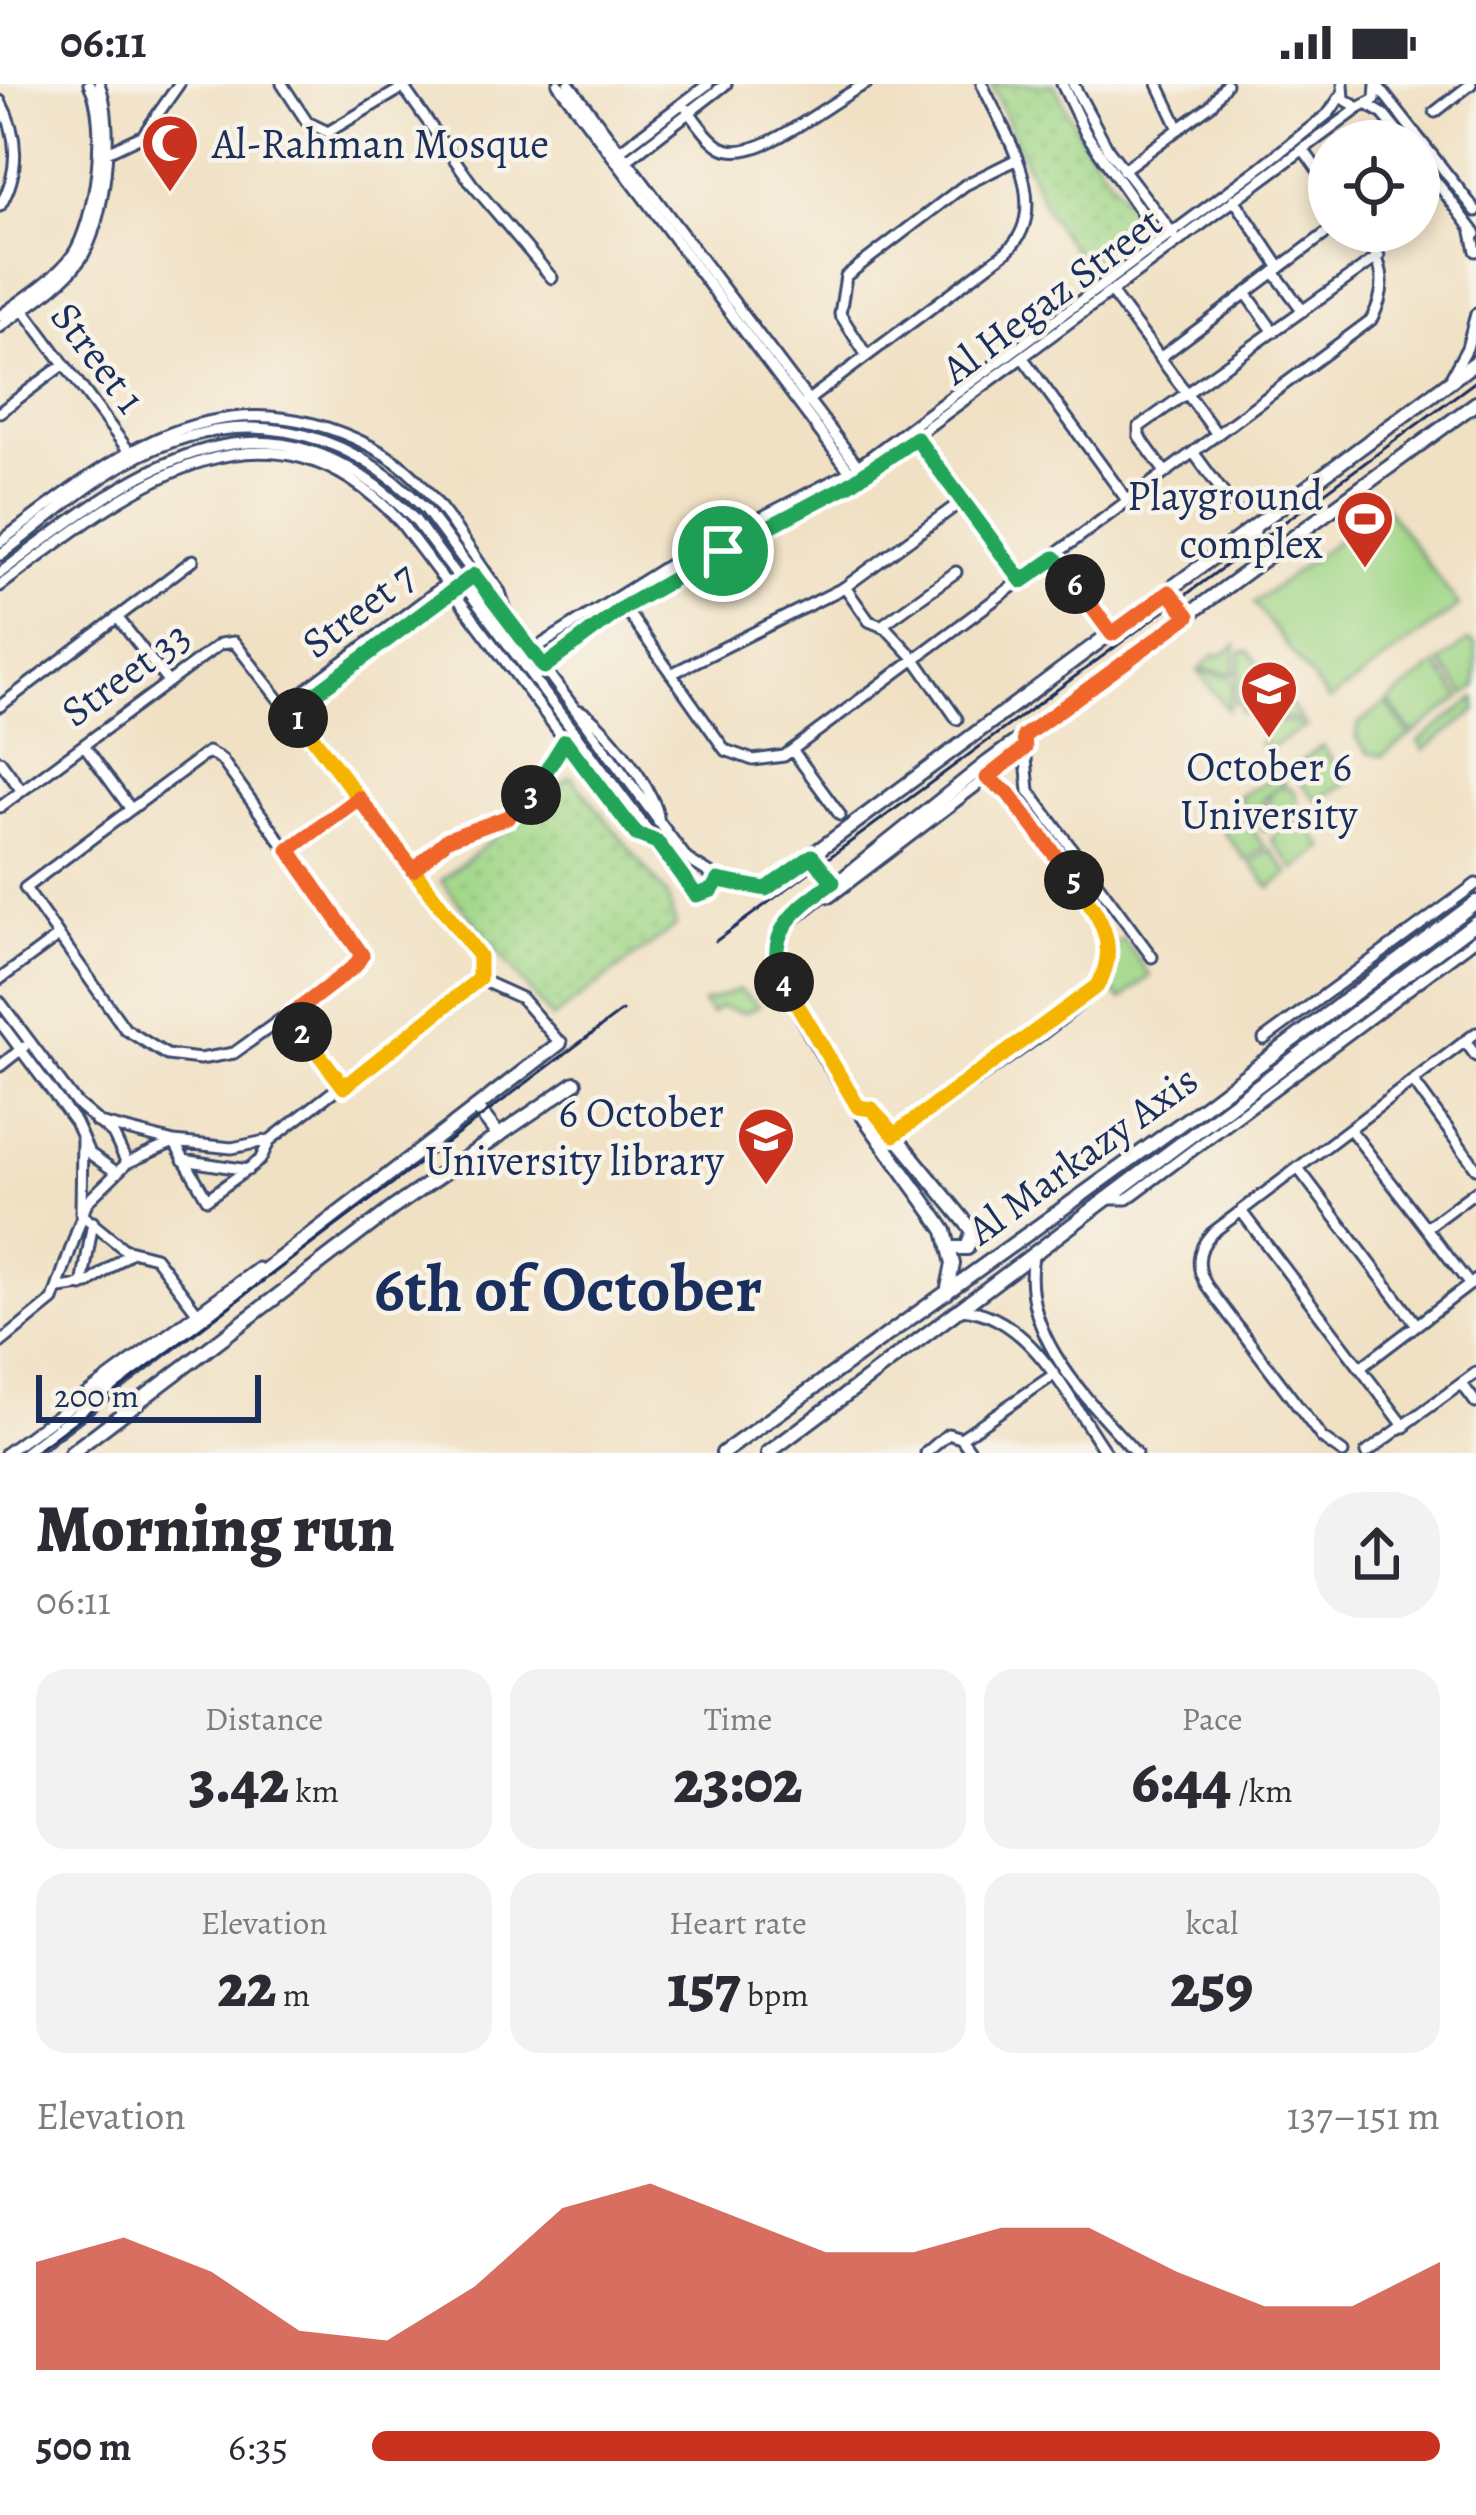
<!DOCTYPE html>
<html lang="en">
<head>
<meta charset="utf-8">
<style>
  body { margin:0; font-family:Alegreya,serif; background:#f2f2f3; color:#2b2b33; height:100vh; display:flex; flex-direction:column; font-size:45px; white-space:nowrap }
  * { box-sizing:border-box; margin:0 }
  p { font-size:39px; color:#7c7c81 }
  .icon { flex:none; width:66px; height:66px; fill:none; stroke:currentColor; stroke-width:2; stroke-linecap:round; stroke-linejoin:round }
  .map { position:relative; height:1369px; overflow:hidden }
  .drawer { display:flex; flex-direction:column; background:#fff; flex:1 }
  .drawer>* { flex:none }
  .controls { position:absolute; left:1308px; top:36px; display:grid; gap:24px }
  .controls a { display:grid; place-items:center; width:132px; height:132px; border-radius:50%; background:#fff; box-shadow:0 6px 18px #0003; font-size:60px }
  .scale { position:absolute; left:36px; bottom:30px; width:225px; box-sizing:border-box; padding-left:12px; border:6px solid #1b2f5e; border-top:0; font-size:33px; line-height:42px; white-space:nowrap; color:#1b2f5e; -webkit-text-stroke:9px #f7f3e8; paint-order:stroke }
  .pin { position:absolute; display:grid; place-items:center; width:102px; height:102px; color:#fff; margin:-51px; border:6px solid #fff; border-radius:50%; box-shadow:0 3px 12px #0007 }
  .km { position:absolute; width:60px; height:60px; margin:-30px; border-radius:50%; background:#222; color:#fff; font-size:33px; line-height:60px; text-align:center }
  .round { display:grid; place-items:center; flex:none; width:126px; height:126px; border-radius:48px; background:#f2f2f3 }
  .overview { display:flex; align-items:center; justify-content:space-between; height:204px; padding:0 36px }
  h1 { font-size:66px; font-weight:800; line-height:90px }
  .metrics { display:grid; grid-template-columns:repeat(3,1fr); gap:18px; height:204px; padding:12px 36px }
  .metrics div { display:grid; align-content:center; border-radius:30px; background:#f2f2f3; text-align:center }
  .metrics b { font-size:60px; font-weight:800 }
  .metrics small { font-size:33px; font-weight:400 }
  .metrics p { font-size:33px }
  .chart { height:336px; padding:24px 36px }
  .chart p { display:flex; justify-content:space-between }
  .chart svg { width:100%; height:216px; margin-top:12px; fill:#c8321e; opacity:.7 }
  ul { padding:0 36px; list-style:none; font-size:39px }
  li { display:grid; grid-template-columns:192px 144px 1fr; align-items:center; height:90px }
  li i { height:30px; border-radius:15px; background:#c8321e }
  .status { display:flex; justify-content:space-between; align-items:center; height:84px; padding:0 60px; background:#fff; direction:ltr }
  .status svg { height:33px; fill:currentColor }
  .map>svg:first-child { display:block }
  .park { fill:url(#park-dots); stroke:#5e8373; stroke-width:3 }
  .garden { fill:#a1d788; stroke:#5e8373; stroke-width:3 }
  .lines { fill:none; stroke-linecap:round; stroke-linejoin:round }
  .minor-casing { stroke:#3b4a6d; stroke-width:15 }
  .major-casing { stroke:#3b4a6d; stroke-width:18 }
  .minor { stroke:#fff; stroke-width:9 }
  .major { stroke:#fff; stroke-width:12 }
  .rail { stroke:#1b2f5e; stroke-width:3 }
  .split-1-casing { stroke:#fff; stroke-width:24 }
  .split-2-casing { stroke:#fff; stroke-width:24 }
  .split-3-casing { stroke:#fff; stroke-width:24 }
  .split-4-casing { stroke:#fff; stroke-width:24 }
  .split-5-casing { stroke:#fff; stroke-width:24 }
  .split-6-casing { stroke:#fff; stroke-width:24 }
  .split-7-casing { stroke:#fff; stroke-width:24 }
  .split-1 { stroke:#22a559; stroke-width:15 }
  .split-2 { stroke:#f5b400; stroke-width:15 }
  .split-3 { stroke:#f0652b; stroke-width:15 }
  .split-4 { stroke:#22a559; stroke-width:15 }
  .split-5 { stroke:#f5b400; stroke-width:15 }
  .split-6 { stroke:#f0652b; stroke-width:15 }
  .split-7 { stroke:#22a559; stroke-width:15 }
  .labels { text-anchor:middle; stroke-width:9; stroke-linejoin:round; paint-order:stroke }
  .poi-label { font-size:42px; fill:#1b2f5e; stroke:#f7f3e8; text-anchor:end }
  .street-label { font-size:42px; fill:#1b2f5e; stroke:#f7f3e8 }
  .town-label { font-size:66px; font-weight:bold; fill:#1b2f5e; stroke:#f7f3e8 }
</style>
</head>
<body>
<div class="status"><b>06:11</b><svg viewBox="0 0 49 12"><path d="M0 12V9h3v3zM5 12V6h3v6zM10 12V3h3v9zM15 12V0h3v12zM26 1h20v11H26zM47 4h2v5h-2z"/></svg></div>
<div class="map">
<svg width="1476" height="1369" viewBox="0 0 1476 1369">
  <defs>
    <pattern id="park-dots" width="8" height="8" patternUnits="userSpaceOnUse" patternTransform="scale(3)"><rect width="8" height="8" fill="#a1d788"/><path d="M2 2h.1M6 6h.1" fill="none" stroke="#8ab978" stroke-width="1.8" stroke-linecap="round"/></pattern>
  </defs>
  <rect width="100%" height="100%" fill="#f7f3e8"/>
  <filter id="ink" filterUnits="userSpaceOnUse"><feTurbulence type="fractalNoise" baseFrequency=".00833" numOctaves="2"/><feDisplacementMap in="SourceGraphic" scale="24" xChannelSelector="R" yChannelSelector="G"/><feConvolveMatrix kernelMatrix="1 2 1 2 8 2 1 2 1" color-interpolation-filters="sRGB"/></filter>
  <filter id="wash" filterUnits="userSpaceOnUse"><feTurbulence type="fractalNoise" baseFrequency=".004" numOctaves="4" result="noise"/><feDisplacementMap in="SourceGraphic" scale="48" xChannelSelector="R" yChannelSelector="G"/><feGaussianBlur stdDeviation="2.7" result="paint"/><feColorMatrix in="noise" values="0 0 0 0 0 0 0 0 0 0 0 0 0 0 0 0 0 1.4 0 .05"/><feComposite in="paint" operator="in"/></filter>
  <g filter="url(#wash)">
    <rect width="100%" height="100%" fill="#f1e1c4"/>
    <path class="park" d="M991,0H1054L1084,59L1148,146L1089,189L1048,130Z
      M571,692L667,811L676,842L552,935L441,797Z"/>
    <path class="garden" d="M1384,421L1459,522L1329,617L1254,519Z
      M1468,557L1476,560V603L1465,611L1440,578Z
      M1236,561L1234,589L1200,585L1216,569L1220,572Z
      M1249,567L1302,637L1241,628L1242,619H1234L1241,568Z
      M1436,581L1461,614L1413,650L1388,617Z
      M1198,588L1228,592L1233,598L1228,626Z
      M1476,614V627L1424,666L1418,658Z
      M1386,619L1410,652L1383,672L1368,669L1356,654L1359,639Z
      M1270,636L1307,642L1271,663L1267,659L1260,663L1263,642Z
      M1322,662L1349,698L1317,716L1289,686Z
      M1278,691L1284,698L1262,717L1278,737L1264,747L1238,713Z
      M1269 716a14 14 0 1 1 28 0a14 14 0 1 1-28 0Z
      M1240,730L1265,763L1246,777L1221,744Z
      M1300,733L1324,764L1295,786L1271,755Z
      M1270,765L1289,790L1270,804L1251,779Z
      M1123,854L1150,892L1121,916L1109,902L1116,859Z
      M739,906L759,922L744,929L720,923L711,930L702,919Z"/>
  </g>
  <g filter="url(#ink)">
    <g class="lines">
      <g class="minor-casing">
        <path id="minor" d="M282,0L307,38L328,48L409,0
          M558,0L851,389
          M569,0L861,386
          M1062,0L1085,48L1161,157
          M1073,0L1108,65L1174,151
          M1158,0L1179,45
          M1343,0L1344,15L1359,24L1375,15L1376,0
          M1377,1L1476,127
          M404,4L472,100L552,194
          M0,17C19,51 20,88 0,122
          M683,20C694,33 706,54 721,63C756,83 832,15 866,0
          M1368,21L1383,30L1405,57
          M1435,28L1471,0
          M1303,65L1329,102
          M617,69L708,0
          M103,70L143,51L179,0
          M1419,75L1476,150
          M626,77L726,0
          M1123,86L1211,21L1226,0
          M1234,115L1280,184
          M1472,148L1476,167
          M1274,188L1303,227
          M1111,208L1217,350
          M1246,209L1274,248
          M20,221L128,366
          M0,232C24,214 54,196 72,172C96,138 109,36 89,0
          M0,243C26,223 61,203 80,176C105,140 116,39 99,0
          M867,272L840,230L846,192L965,101L1015,76
          M1161,273L1329,147
          M1023,274L1127,416
          M1452,291L1467,264L1476,230
          M803,320L1007,167C1055,123 1004,48 982,0
          M0,328L64,280
          M916,354L1022,497
          M1193,368L1235,425
          M1165,388L1139,352V343L1379,172
          M0,458C94,388 187,307 314,340C351,350 391,369 418,397C449,430 473,472 500,508L507,529
          M0,471C41,441 81,404 126,379C234,318 342,339 426,426L687,775L727,800L766,805
          M1055,474L1112,550
          M0,489C137,386 263,283 415,436L696,811L708,808L718,797
          M0,502C122,410 264,289 401,439L636,750L657,758
          M845,503L869,537L886,544L915,575L957,635
          M624,523L725,666L753,676L784,672L1371,236C1390,202 1383,176 1361,147
          M117,533L168,598
          M881,542L956,488
          M520,574L670,480L850,388L1261,83L1329,29L1342,10
          M671,590L845,503L962,417
          M534,594C612,503 754,457 856,396L1359,24
          M287,620L450,497
          M0,622L193,476
          M578,626C600,632 663,716 658,738
          M292,627L456,505
          M1024,652L1029,707L1152,873
          M84,661L130,724
          M793,667L840,731
          M208,668L221,675L362,870L355,882L234,969L200,975L167,971L125,945L25,804Z
          M0,677L22,707
          M0,723L220,560L234,558L479,872V895L270,1056L232,1064L174,1058L127,1079L87,1118L53,1216L0,1259
          M289,766L359,714
          M413,786L448,755L521,724L564,657
          M830,813L1026,664
          M0,895L57,853
          M479,895L521,914L560,959
          M0,918L76,1019L113,1050L127,1079
          M289,932L344,1003
          M0,938L75,1038L89,1069L116,1088
          M1264,955L1476,800
          M1465,957L1476,972
          M0,982L24,963
          M1413,997L1476,1084
          M96,1038L174,1058L207,1115L260,1076L270,1056
          M911,1040C949,1013 1081,930 1100,898C1112,877 1110,855 1100,835L1011,713L987,694
          M1350,1045L1470,1201
          M82,1053L81,1130L124,1165L155,1173L197,1228
          M183,1076L248,1086
          M1298,1084L1417,1241
          M1106,1115H1127L1476,855
          M1241,1127L1405,1343
          M1426,1144L1476,1107
          M1033,1172C1019,1250 1087,1315 1136,1369
          M82,1202L93,1138
          M60,1204L88,1200L131,1168
          M960,1225C1031,1229 1069,1317 1106,1369
          M1360,1284L1476,1196
          M1462,1300L1476,1319
          M961,1354L1052,1292
          M961,1354L972,1369
          M6,1369L258,1184
          M926,1369L948,1350L961,1354
          M1343,1369L1322,1354L1207,1202C1195,1183 1197,1165 1212,1149L1476,949
          M1366,1369L1476,1289"/>
      </g>
      <g class="major-casing">
        <path id="major" d="M1254,445L1248,469L1266,470
          M812,772L833,798
          M766,805L1476,278
          M858,1023L876,1029L973,1147L967,1164H951
          M478,1025L499,1052
          M894,1051L911,1040
          M947,1209L953,1180L945,1147C909,1091 754,903 781,844L987,679L1476,319
          M27,1369L560,959
          M71,1369L393,1124L575,999
          M723,1369L1190,1033L1476,818
          M768,1369L1476,838"/>
      </g>
      <use href="#minor" class="minor"/>
      <use href="#major" class="major"/>
      <path class="rail" d="M716,857L1476,297
        M34,1369L622,927"/>
    </g>
  </g>
  <g class="lines" filter="url(#ink)">
    <g class="split-1-casing">
      <path id="split-1" d="M298,634L292,627L474,491L544,583L624,523L723,467"/>
    </g>
    <g class="split-2-casing">
      <path id="split-2" d="M298,634L479,872V895L344,1003L302,948"/>
    </g>
    <g class="split-3-casing">
      <path id="split-3" d="M302,948L290,932L355,882L362,871L289,766L359,714L413,786L448,755L508,733L531,711"/>
    </g>
    <g class="split-4-casing">
      <path id="split-4" d="M531,711L565,657L636,750L657,758L696,811L712,806L718,796L766,805L812,772L833,798C796,825 761,849 784,898"/>
    </g>
    <g class="split-5-casing">
      <path id="split-5" d="M784,898L858,1023L872,1025L894,1051L1097,902C1122,861 1098,831 1074,796"/>
    </g>
    <g class="split-6-casing">
      <path id="split-6" d="M1074,796L1008,709L987,694L1025,664L1024,652L1188,532L1169,508L1112,550L1075,500"/>
    </g>
    <g class="split-7-casing">
      <path id="split-7" d="M723,467L848,401L916,354L1022,497L1055,474L1075,500"/>
    </g>
    <use href="#split-1" class="split-1"/>
    <use href="#split-2" class="split-2"/>
    <use href="#split-3" class="split-3"/>
    <use href="#split-4" class="split-4"/>
    <use href="#split-5" class="split-5"/>
    <use href="#split-6" class="split-6"/>
    <use href="#split-7" class="split-7"/>
  </g>
  <defs>
    <g id="mosque-pin" transform="scale(3)"><path d="M0 17L-7.5 6A9.5 9.5 0 1 1 7.5 6Z" fill="#c8321e" stroke="#f7f3e8"/><path d="M3.5-4.9A6 6 0 1 0 3.5 4.9A5 5 0 1 1 3.5-4.9Z" fill="#fff"/></g>
    <g id="stadium-pin" transform="scale(3)"><path d="M0 17L-7.5 6A9.5 9.5 0 1 1 7.5 6Z" fill="#c8321e" stroke="#f7f3e8"/><path d="M0-5a6.5 5 0 1 0 0 10a6.5 5 0 1 0 0-10ZM-3.5-1.8h7v3.6h-7Z" fill="#fff"/></g>
    <g id="university-pin" transform="scale(3)"><path d="M0 17L-7.5 6A9.5 9.5 0 1 1 7.5 6Z" fill="#c8321e" stroke="#f7f3e8"/><path d="M0-5L7-2L0 1L-7-2ZM-4 1L0 2.5L4 1V4Q0 6-4 4Z" fill="#fff"/></g>
  </defs>
  <g fill-rule="evenodd">
    <use href="#mosque-pin" x="170" y="59"/>
    <use href="#stadium-pin" x="1365" y="435"/>
    <use href="#university-pin" x="1269" y="605"/>
    <use href="#university-pin" x="766" y="1052"/>
  </g>
  <g class="labels">
    <g class="poi-label">
      <text x="212" y="74" text-anchor="start">Al-Rahman Mosque</text>
      <text x="1323" y="426">Playground<tspan x="1323" dy="48">complex</tspan></text>
      <text x="1269" y="697" text-anchor="middle">October 6<tspan x="1269" dy="48">University</tspan></text>
      <text x="724" y="1043">6 October<tspan x="724" dy="48">University library</tspan></text>
    </g>
    <g class="street-label">
      <text transform="translate(1051 211) rotate(-37)" y="15">Al Hegaz Street</text>
      <text transform="translate(99 273) rotate(53)" y="15">Street 1</text>
      <text transform="translate(358 525) rotate(-37)" y="15">Street 7</text>
      <text transform="translate(125 589) rotate(-36)" y="15">Street 33</text>
      <text transform="translate(1082 1070) rotate(-36)" y="15">Al Markazy Axis</text>
    </g>
    <g class="town-label">
      <text x="568" y="1227">6th of October</text>
    </g>
  </g>
</svg>
<div class="controls">
<a><svg class="icon" aria-label="locate" viewBox="0 0 24 24"><circle cx="12" cy="12" r="6"/><path d="M12 2v4M12 18v4M2 12h4M18 12h4"/></svg></a>
</div>
<div class="scale">200 m</div>
<div class="pin" style="left:723px;top:467px;background:#1e9e55"><svg class="icon" aria-label="arrive" viewBox="0 0 24 24"><path d="M6 21V4h12l-3 4 3 4H6"/></svg></div>
<b class="km" style="left:298px;top:634px">1</b>
<b class="km" style="left:302px;top:948px">2</b>
<b class="km" style="left:531px;top:711px">3</b>
<b class="km" style="left:784px;top:898px">4</b>
<b class="km" style="left:1074px;top:796px">5</b>
<b class="km" style="left:1075px;top:500px">6</b>
</div>
<section class="drawer">
<div class="overview"><div><h1>Morning run</h1><p>06:11</p></div><a class="round"><svg class="icon" aria-label="share" viewBox="0 0 24 24"><path d="M12 15V3M7 8l5-5 5 5M5 13v7h14v-7"/></svg></a></div>
<div class="metrics">
<div><p>Distance</p><b>3.42<small> km</small></b></div>
<div><p>Time</p><b>23:02</b></div>
<div><p>Pace</p><b>6:44<small> /km</small></b></div>
</div>
<div class="metrics">
<div><p>Elevation</p><b>22<small> m</small></b></div>
<div><p>Heart rate</p><b>157<small> bpm</small></b></div>
<div><p>kcal</p><b>259</b></div>
</div>
<div class="chart"><p><span>Elevation</span>137–151 m</p>
<svg viewBox="0 0 160 44" preserveAspectRatio="none"><path d="M0 44V22L10 17L20 24L30 36L40 38L50 27L60 11L70 6L80 13L90 20L100 20L110 15L120 15L130 24L140 31L150 31L160 22V44z"/></svg>
</div>
<ul>
<li><b>500 m</b>6:35<i style="width:100%"></i></li>
</ul>
</section>
</body>
</html>
